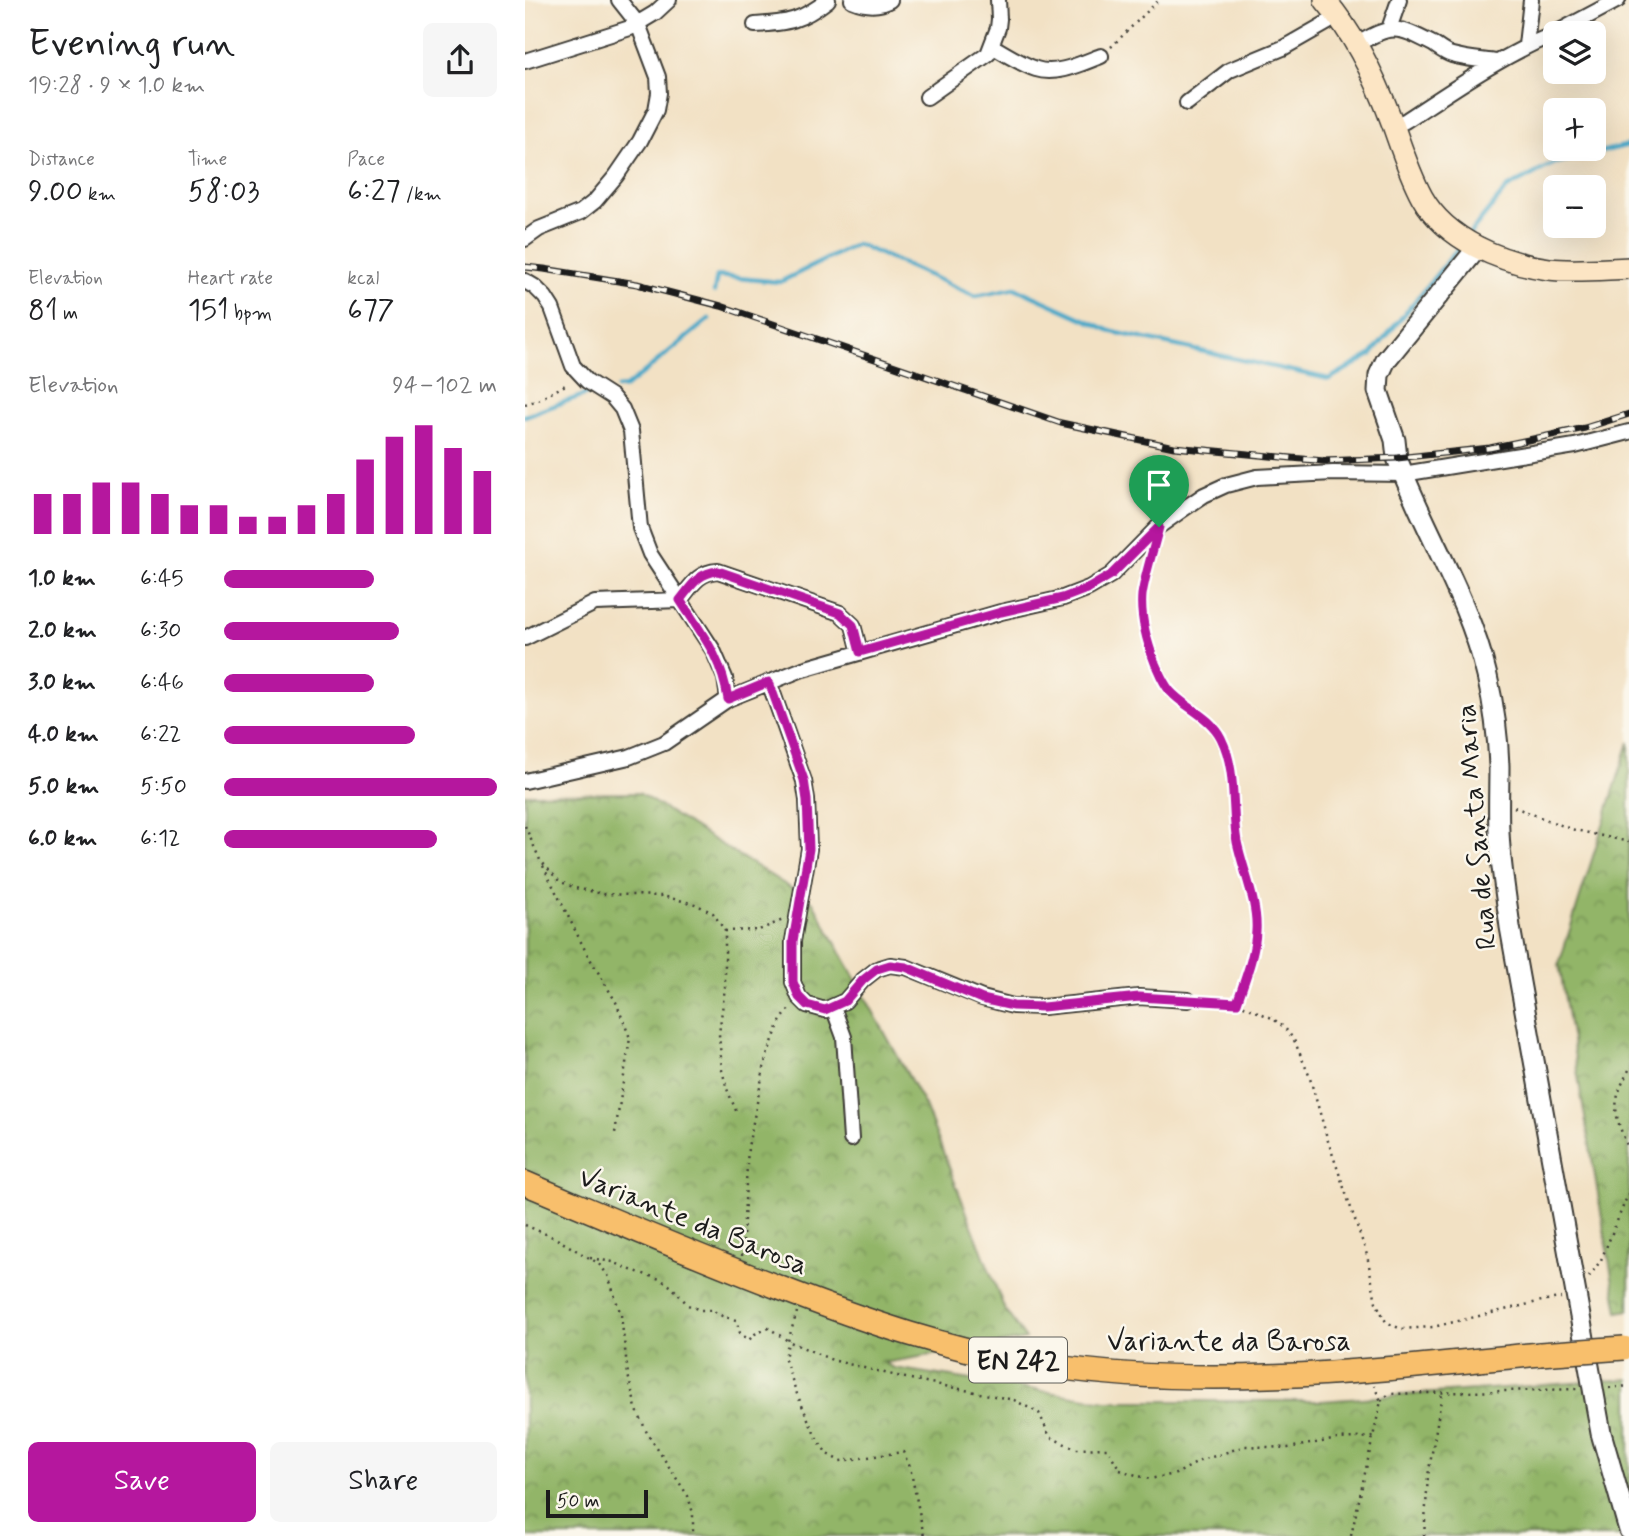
<!DOCTYPE html>
<html lang="en">
<head>
<meta charset="utf-8">
<style>
  body { margin:0; font-family:Mynerve,sans-serif; background:#f6f6f6; color:#202124; height:100vh; display:flex; flex-direction:column; font-size:26px; white-space:nowrap }
  * { box-sizing:border-box; margin:0 }
  p { font-size:23px; color:#757577 }
  .icon { flex:none; width:38px; height:38px; fill:none; stroke:currentColor; stroke-width:2; stroke-linecap:round; stroke-linejoin:round }
  .map { position:relative; flex:1; overflow:hidden }
  .sheet { display:flex; flex-direction:column; background:#fff; width:525px }
  .sheet>* { flex:none }
  .buttons { position:absolute; left:1018px; top:21px; display:grid; gap:14px }
  .buttons a { display:grid; place-items:center; width:63px; height:63px; border-radius:10px; background:#fff; box-shadow:0 7px 28px #0002; font-size:35px }
  .scale { position:absolute; left:21px; bottom:18px; width:102px; box-sizing:border-box; padding-left:7px; border:4px solid #1c1c1c; border-top:0; font-size:19px; line-height:24px; white-space:nowrap; color:#1c1c1c; -webkit-text-stroke:5px #fbf7ec; paint-order:stroke }
  .pin { position:absolute; display:grid; place-items:center; width:60px; height:60px; color:#fff; margin:-72px -30px; border-radius:50% 50% 50% 0; rotate:-45deg; box-shadow:0 0 7px #0007 }
  .pin .icon { rotate:45deg }
  .round { display:grid; place-items:center; flex:none; width:74px; height:74px; border-radius:10px; background:#f6f6f6 }
  .summary { display:flex; align-items:center; justify-content:space-between; height:119px; padding:0 28px }
  h1 { font-size:38px; font-weight:600; line-height:52px }
  .stats { display:grid; grid-template-columns:repeat(3,1fr); gap:10px; height:119px; padding:7px 28px }
  .stats div { display:grid; align-content:center }
  .stats b { font-size:30px; font-weight:600 }
  .stats small { font-size:19px; font-weight:400 }
  .stats p { font-size:19px }
  .chart { height:196px; padding:14px 28px }
  .chart p { display:flex; justify-content:space-between }
  .chart svg { width:100%; height:126px; margin-top:7px; stroke:#b5179e; stroke-width:6 }
  .primary-button { display:flex; gap:14px; margin-top:auto; padding:14px 28px }
  .primary-button a { flex:1; height:80px; border-radius:10px; background:#b5179e; color:#fff; font-size:28px; font-weight:600; line-height:80px; text-align:center }
  .primary-button a+a { background:#f6f6f6; color:#202124 }
  ul { padding:0 28px; list-style:none; font-size:23px }
  li { display:grid; grid-template-columns:112px 84px 1fr; align-items:center; height:52px }
  li i { height:18px; border-radius:9px; background:#b5179e }
  main { display:flex; flex:1; min-height:0 }
  .map>svg:first-child { display:block }
  .forest { fill:url(#forest-crowns); stroke:#576842; stroke-width:2 }
  .lines { fill:none; stroke-linecap:round; stroke-linejoin:round }
  .stream { stroke:#49a8c8; stroke-width:4.5 }
  .minor-casing { stroke:#3c3a35; stroke-width:18 }
  .tertiary-casing { stroke:#3c3a35; stroke-width:23 }
  .secondary-casing { stroke:#3c3a35; stroke-width:24 }
  .primary-casing { stroke:#3c3a35; stroke-width:26 }
  .path { stroke:#3c3a35; stroke-width:2.5; stroke-dasharray:2 5; stroke-linecap:butt }
  .minor { stroke:#fff; stroke-width:14 }
  .tertiary { stroke:#fff; stroke-width:19 }
  .secondary { stroke:#fce5c4; stroke-width:21 }
  .primary { stroke:#f8bf6c; stroke-width:23 }
  .rail-casing { stroke:#1c1c1c; stroke-width:7 }
  .rail { stroke:#fbf7ec; stroke-width:4.5; stroke-dasharray:13; stroke-linecap:butt }
  .primary-bridge-casing { stroke:#3c3a35; stroke-width:26; stroke-linecap:butt }
  .primary-bridge { stroke:#f8bf6c; stroke-width:23 }
  .route-casing { stroke:#fff; stroke-width:14 }
  .route { stroke:#b5179e; stroke-width:9 }
  .labels { text-anchor:middle; stroke-width:5; stroke-linejoin:round; paint-order:stroke }
  .shield { fill:#fbf7ec; stroke:#5f5e5a; stroke-width:2 }
  .shield-label { font-size:26px; font-weight:bold; fill:#1c1c1c }
  .street-label { font-size:28px; fill:#1c1c1c; stroke:#fbf7ec }
</style>
</head>
<body>
<main>
<section class="sheet">
<div class="summary"><div><h1>Evening run</h1><p>19:28 · 9 × 1.0 km</p></div><a class="round"><svg class="icon" aria-label="share" viewBox="0 0 24 24"><path d="M12 15V3M7 8l5-5 5 5M5 13v7h14v-7"/></svg></a></div>
<div class="stats">
<div><p>Distance</p><b>9.00<small> km</small></b></div>
<div><p>Time</p><b>58:03</b></div>
<div><p>Pace</p><b>6:27<small> /km</small></b></div>
</div>
<div class="stats">
<div><p>Elevation</p><b>81<small> m</small></b></div>
<div><p>Heart rate</p><b>151<small> bpm</small></b></div>
<div><p>kcal</p><b>677</b></div>
</div>
<div class="chart"><p><span>Elevation</span>94–102 m</p>
<svg viewBox="0 0 160 44" preserveAspectRatio="none"><path d="M5 44V30M15 44V30M25 44V26M35 44V26M45 44V30M55 44V34M65 44V34M75 44V38M85 44V38M95 44V34M105 44V30M115 44V18M125 44V10M135 44V6M145 44V14M155 44V22"/></svg>
</div>
<ul>
<li><b>1.0 km</b>6:45<i style="width:55%"></i></li>
<li><b>2.0 km</b>6:30<i style="width:64%"></i></li>
<li><b>3.0 km</b>6:46<i style="width:55%"></i></li>
<li><b>4.0 km</b>6:22<i style="width:70%"></i></li>
<li><b>5.0 km</b>5:50<i style="width:100%"></i></li>
<li><b>6.0 km</b>6:12<i style="width:78%"></i></li>
</ul>
<div class="primary-button"><a>Save</a><a>Share</a></div>
</section>
<div class="map">
<svg width="1104" height="1536" viewBox="0 0 1104 1536">
  <defs>
    <pattern id="forest-crowns" width="20" height="18" patternUnits="userSpaceOnUse" patternTransform="scale(1.75)"><rect width="20" height="18" fill="#92b568"/><path d="M2 6a3 3 0 1 1 6 0M12 15a3 3 0 1 1 6 0" fill="none" stroke="#769255"/></pattern>
  </defs>
  <rect width="100%" height="100%" fill="#fbf7ec"/>
  <filter id="ink" filterUnits="userSpaceOnUse"><feTurbulence type="fractalNoise" baseFrequency=".0143" numOctaves="2"/><feDisplacementMap in="SourceGraphic" scale="14" xChannelSelector="R" yChannelSelector="G"/><feConvolveMatrix kernelMatrix="1 2 1 2 8 2 1 2 1" color-interpolation-filters="sRGB"/></filter>
  <filter id="wash" filterUnits="userSpaceOnUse"><feTurbulence type="fractalNoise" baseFrequency=".00686" numOctaves="4" result="noise"/><feDisplacementMap in="SourceGraphic" scale="28" xChannelSelector="R" yChannelSelector="G"/><feGaussianBlur stdDeviation="1.57" result="paint"/><feColorMatrix in="noise" values="0 0 0 0 0 0 0 0 0 0 0 0 0 0 0 0 0 1.4 0 .05"/><feComposite in="paint" operator="in"/></filter>
  <g filter="url(#wash)">
    <rect width="100%" height="100%" fill="#f2e1c4"/>
    <path class="forest" d="M1104,742V1310L1093,1312L1034,964Z
      M114,793L288,902L400,1106L480,1310L501,1339L359,1363L369,1368L581,1401H796L1104,1379V1536H0V794Z"/>
    <g class="lines">
      <path class="stream" d="M943,236L982,188L1030,163L1104,145
        M189,292L192,276L255,282L332,244L451,296L490,288L588,332L804,379L846,355L935,246
        M92,388L101,387L184,319
        M0,416L62,394"/>
    </g>
  </g>
  <g filter="url(#ink)">
    <g class="lines">
      <g class="minor-casing">
        <path id="minor" d="M327,0C339,5 353,7 365,0
          M230,25C263,23 276,21 303,0
          M864,29L874,0
          M1031,33L1093,0
          M831,45C867,24 871,25 908,44C914,48 920,53 927,55C941,59 957,60 971,62
          M1001,45L1006,0
          M467,46C481,54 496,64 511,69C532,76 557,63 576,56
          M0,61L105,28L130,13L144,0
          M402,97L463,54L473,28L474,19L473,0
          M662,103L705,70L758,48L814,16
          M868,126L880,121C929,89 976,56 1031,33
          M0,239L14,229L56,212L70,201L91,176L115,141L131,110L134,93L133,77L113,24L94,0
          M0,281L10,287L20,297L27,308L48,366L62,381L87,397L97,409L106,431L115,528L125,554L188,650L200,678L203,699
          M0,638L70,603L155,600C167,585 173,572 193,571L315,613L328,625L335,652
          M244,682L279,781L282,800L284,849L268,941V982L274,997L282,1005L300,1010L320,1001L338,980L352,969L365,965L381,967L457,998L488,1006L518,1007L614,997L663,1000
          M0,781L104,757L139,743L203,699L278,669L476,612L538,598L564,588L586,575L633,527L657,510L679,495L701,485L732,477L808,473L878,474L1050,446L1104,432
          M308,1007L319,1037L326,1139"/>
      </g>
      <g class="tertiary-casing">
        <path id="tertiary" d="M953,247L861,360L854,375L853,391L870,440L872,458C900,532 944,599 962,676C969,706 973,736 974,766C974,788 973,809 974,831C975,863 981,895 985,927L1076,1433L1104,1530"/>
      </g>
      <g class="secondary-casing">
        <path id="secondary" d="M800,0C830,35 851,79 867,122C876,147 884,173 897,197C921,240 977,263 1024,269C1050,272 1077,269 1104,268"/>
      </g>
      <g class="primary-casing">
        <path id="primary" d="M0,1183C83,1218 166,1254 250,1286C339,1321 429,1352 524,1366C686,1390 853,1370 1015,1354"/>
      </g>
      <path class="path" d="M586,47L634,0
        M0,404L13,400L44,383
        M627,553C624,567 619,581 618,595C615,620 628,671 645,691C660,708 684,716 695,737C712,770 705,807 712,842C718,870 733,902 731,931C730,955 720,979 712,1003
        M989,807L1046,829L1104,842
        M0,826L15,860L34,881L50,888L79,894L137,896L170,904L188,913L200,931V987L194,1034L197,1070L202,1089L212,1113
        M18,866L61,952L91,1002L105,1038L90,1133
        M200,931L234,930L258,920
        M677,1001L712,1003L747,1018L760,1028L769,1040L784,1075L803,1141L842,1255L851,1302L861,1322L876,1329L908,1327L1021,1300L1036,1298
        M1104,1070C1085,1105 1089,1114 1104,1150
        M0,1225L30,1238L73,1263L83,1275L96,1315L103,1375L111,1408L122,1433L163,1496L168,1513V1536
        M217,1256L223,1147L241,1058L255,1022L265,1008
        M65,1258L88,1262L106,1270L135,1279L147,1287L163,1305L175,1310H187L197,1316L211,1320L215,1333L224,1340L230,1334L244,1328L263,1341L307,1360L376,1377L489,1400L514,1413L525,1437L551,1449L582,1448L595,1470L624,1479L651,1474L675,1461L720,1446L763,1448L813,1439L848,1437
        M1064,1277L1076,1260L1104,1192
        M272,1312L263,1341L260,1360L272,1394L290,1435L302,1454L315,1461L378,1452L385,1467L399,1536
        M1084,1388L1104,1386
        M856,1401L864,1394L1053,1389
        M826,1536L856,1401L849,1386
        M899,1536L903,1476L917,1394"/>
      <use href="#minor" class="minor"/>
      <use href="#tertiary" class="tertiary"/>
      <use href="#secondary" class="secondary"/>
      <use href="#primary" class="primary"/>
      <g class="rail-casing">
        <path id="rail" d="M0,267L19,269L112,284L196,306L536,423L649,447L799,461L872,458L965,448L1060,428L1104,414"/>
      </g>
      <use href="#rail" class="rail"/>
      <g class="primary-bridge-casing">
        <path id="primary-bridge" d="M1015,1354L1099,1348"/>
      </g>
      <use href="#primary-bridge" class="primary-bridge"/>
    </g>
  </g>
  <g class="lines" filter="url(#ink)">
    <g class="route-casing">
      <path id="route" d="M634,527C629,548 620,574 617,595C615,618 622,642 630,663C634,672 638,683 645,691C660,708 685,716 696,738C712,770 706,807 712,842C718,870 733,903 731,931C730,955 720,979 712,1003L614,997L518,1007L488,1006L457,999L381,967L365,965L352,969L338,980L320,1001L300,1010L282,1005L274,997L268,982V941L284,849L282,800L279,780L244,682L203,699C197,658 177,634 155,600C167,585 173,573 193,571L315,613L328,625L335,652L476,612L538,598L564,588L586,575Z"/>
    </g>
    <use href="#route" class="route"/>
  </g>
  <g class="labels">
    <rect class="shield" x="444" y="1337.5" width="98" height="45" rx="5"/>
    <g class="shield-label">
      <text x="493" y="1369">EN 242</text>
    </g>
    <g class="street-label">
      <text transform="translate(950 827) rotate(-95)" y="10">Rua de Santa Maria</text>
      <text transform="translate(169 1220) rotate(22)" y="10">Variante da Barosa</text>
      <text x="704" y="1350">Variante da Barosa</text>
    </g>
  </g>
</svg>
<div class="buttons">
<a><svg class="icon" aria-label="layers" viewBox="0 0 24 24"><path d="M12 4l9 5-9 5-9-5zM3 14l9 5 9-5"/></svg></a>
<a>+</a>
<a>−</a>
</div>
<div class="scale">50 m</div>
<div class="pin" style="left:634px;top:527px;background:#1e9e55"><svg class="icon" aria-label="arrive" viewBox="0 0 24 24"><path d="M6 21V4h12l-3 4 3 4H6"/></svg></div>
</div>
</main>
</body>
</html>
